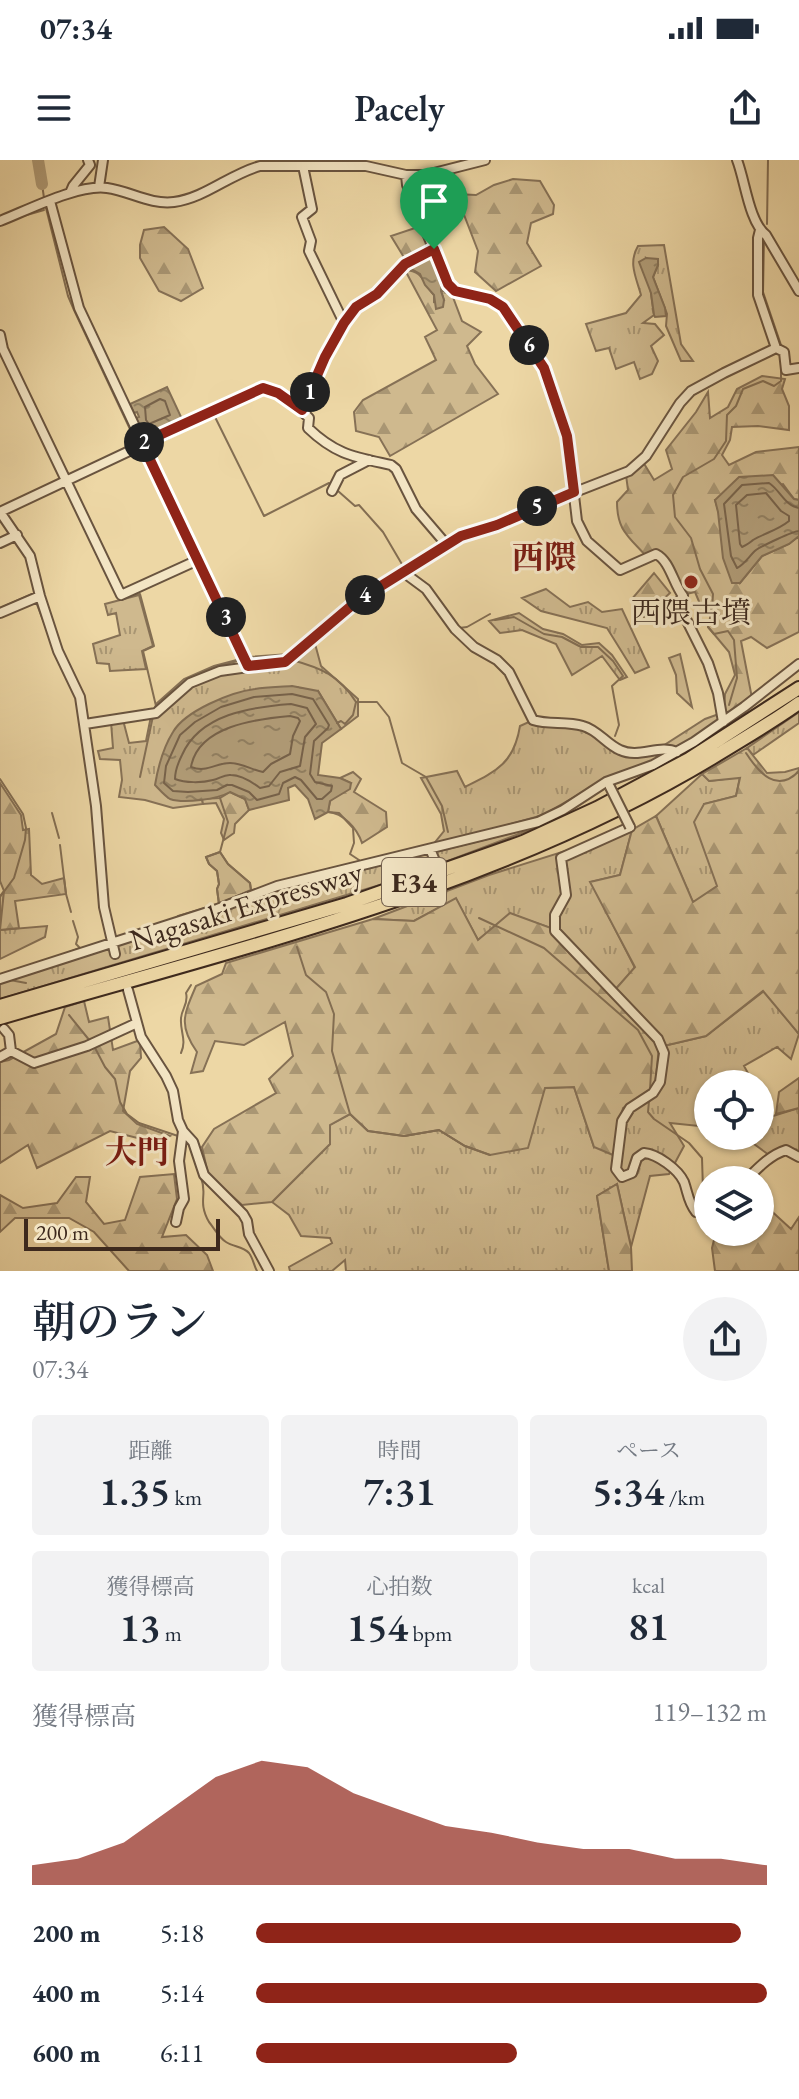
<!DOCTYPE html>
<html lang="ja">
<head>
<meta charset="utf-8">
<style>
  body { margin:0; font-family:"EB Garamond","Noto Serif JP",serif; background:#f2f2f3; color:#1f2937; height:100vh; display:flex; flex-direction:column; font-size:30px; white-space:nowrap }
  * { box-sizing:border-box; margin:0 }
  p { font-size:26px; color:#747a83 }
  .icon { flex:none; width:44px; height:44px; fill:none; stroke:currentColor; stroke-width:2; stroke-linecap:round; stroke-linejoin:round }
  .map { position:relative; height:1111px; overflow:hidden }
  .details { display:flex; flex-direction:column; background:#fff; flex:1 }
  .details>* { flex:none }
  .tools { position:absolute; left:694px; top:910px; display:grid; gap:16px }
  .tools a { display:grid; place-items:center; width:80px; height:80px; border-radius:50%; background:#fff; box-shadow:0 2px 6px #0004; font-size:40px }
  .scale { position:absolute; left:24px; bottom:20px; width:196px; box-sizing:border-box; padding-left:8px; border:4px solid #3d291d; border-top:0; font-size:22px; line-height:28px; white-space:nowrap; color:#3d291d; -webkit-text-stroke:6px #f3e5c4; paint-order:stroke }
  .pin { position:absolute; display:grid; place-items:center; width:68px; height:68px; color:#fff; margin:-82px -34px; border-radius:50% 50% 50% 0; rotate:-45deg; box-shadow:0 0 8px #0007 }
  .pin .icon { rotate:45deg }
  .km { position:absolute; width:40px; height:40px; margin:-20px; border-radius:50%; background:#222; color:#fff; font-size:22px; line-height:40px; text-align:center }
  .round { display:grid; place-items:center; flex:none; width:84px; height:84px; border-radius:42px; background:#f2f2f3 }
  .overview { display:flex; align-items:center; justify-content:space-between; height:136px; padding:0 32px }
  h1 { font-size:44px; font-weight:600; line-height:60px }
  .figures { display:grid; grid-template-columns:repeat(3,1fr); gap:12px; height:136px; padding:8px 32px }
  .figures div { display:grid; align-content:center; border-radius:8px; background:#f2f2f3; text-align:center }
  .figures b { font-size:40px; font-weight:600 }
  .figures small { font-size:22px; font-weight:400 }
  .figures p { font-size:22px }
  .chart { height:224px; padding:16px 32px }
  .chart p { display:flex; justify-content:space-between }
  .chart svg { width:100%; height:144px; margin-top:8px; fill:#8f2418; opacity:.7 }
  ul { padding:0 32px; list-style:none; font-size:26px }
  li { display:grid; grid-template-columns:128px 96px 1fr; align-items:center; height:60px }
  li i { height:20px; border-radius:10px; background:#8f2418 }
  .status { display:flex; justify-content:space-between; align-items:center; height:56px; padding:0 40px; background:#fff; direction:ltr }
  .status svg { height:22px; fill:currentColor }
  header { display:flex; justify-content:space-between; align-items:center; height:104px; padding:0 32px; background:#fff; font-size:36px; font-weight:600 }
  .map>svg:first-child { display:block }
  .grass { fill:url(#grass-tufts); stroke:#867156; stroke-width:2 }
  .forest { fill:url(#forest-firs); stroke:#867156; stroke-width:2 }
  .water { fill:url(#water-ripples); stroke:#836e53; stroke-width:2 }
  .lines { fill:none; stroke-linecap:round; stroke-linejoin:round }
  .shore { stroke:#77624a; stroke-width:2 }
  .stream { stroke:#836e53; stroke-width:2 }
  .river { stroke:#b19c77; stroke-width:12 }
  .minor-casing { stroke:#69543f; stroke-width:12 }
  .highway-casing { stroke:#3d291d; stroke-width:16 }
  .minor { stroke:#f3e5c4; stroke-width:8 }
  .highway { stroke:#edd7a5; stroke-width:12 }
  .minor-bridge-casing { stroke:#69543f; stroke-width:12; stroke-linecap:butt }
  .minor-bridge { stroke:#f3e5c4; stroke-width:8 }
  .route-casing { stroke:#fff; stroke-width:16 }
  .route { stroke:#8f2418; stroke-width:10 }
  .poi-dot { fill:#8f2418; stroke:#f3e5c4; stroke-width:3 }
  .labels { text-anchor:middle; stroke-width:6; stroke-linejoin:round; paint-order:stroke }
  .shield { fill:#f3e5c4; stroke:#74614f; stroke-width:2 }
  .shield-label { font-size:28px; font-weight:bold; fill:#3d291d }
  .poi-label { font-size:30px; fill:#3d291d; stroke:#f3e5c4 }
  .street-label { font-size:30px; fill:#3d291d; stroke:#f3e5c4 }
  .neighbourhood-label { font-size:32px; font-weight:bold; fill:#7a1f14; stroke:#f3e5c4 }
</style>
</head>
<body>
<div class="status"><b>07:34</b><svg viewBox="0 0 49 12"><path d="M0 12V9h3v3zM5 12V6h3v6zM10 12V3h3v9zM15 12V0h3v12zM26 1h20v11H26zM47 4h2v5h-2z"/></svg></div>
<header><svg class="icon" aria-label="menu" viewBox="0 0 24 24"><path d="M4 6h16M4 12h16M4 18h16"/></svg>Pacely<svg class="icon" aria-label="share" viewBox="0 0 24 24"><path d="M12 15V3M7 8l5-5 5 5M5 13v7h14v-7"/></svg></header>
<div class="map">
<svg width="799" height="1111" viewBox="0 0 799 1111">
  <defs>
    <pattern id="grass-tufts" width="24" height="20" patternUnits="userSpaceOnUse" patternTransform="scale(2)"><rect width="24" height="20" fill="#cfb98e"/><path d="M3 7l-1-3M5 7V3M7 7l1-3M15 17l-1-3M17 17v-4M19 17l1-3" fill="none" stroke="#a99673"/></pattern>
    <pattern id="forest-firs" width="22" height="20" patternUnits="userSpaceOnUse" patternTransform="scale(2)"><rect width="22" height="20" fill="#cfb98e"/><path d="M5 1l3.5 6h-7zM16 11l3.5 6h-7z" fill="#a99673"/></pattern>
    <pattern id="water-ripples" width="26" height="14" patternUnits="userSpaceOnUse" patternTransform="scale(2)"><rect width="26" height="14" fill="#b19c77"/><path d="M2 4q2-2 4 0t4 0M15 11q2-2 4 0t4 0" fill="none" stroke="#917f61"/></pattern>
  </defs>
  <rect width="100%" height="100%" fill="#edd7a5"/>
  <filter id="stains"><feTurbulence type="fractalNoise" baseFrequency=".0025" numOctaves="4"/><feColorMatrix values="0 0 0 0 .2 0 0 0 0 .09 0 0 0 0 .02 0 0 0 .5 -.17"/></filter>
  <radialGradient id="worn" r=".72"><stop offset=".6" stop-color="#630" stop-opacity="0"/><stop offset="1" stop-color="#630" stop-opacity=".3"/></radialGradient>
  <path class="grass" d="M664,85L681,184L693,201H681L666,166L667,154L653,117L658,105L646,98L654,155L643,163L655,164L664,175L651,186L658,201L652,214L640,219L634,202L616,209L609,188L596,191L586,164L626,153L641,135C636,117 628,103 638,86Z
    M546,429L570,447L588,442L602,452L622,449L649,507L635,513L607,468L541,451L522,438Z
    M139,435L153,486L142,491L146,509L110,511L109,504L97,503L93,484L120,475L116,453L108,455L105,444Z
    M519,453L543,469L563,474L582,485L599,483L612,495L627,517L620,520L602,496L572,515L556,484L522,470L500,473L489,461Z
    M314,480L321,506L358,539V556L341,569L318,531L170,638L202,639L203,644L173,648L145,640L119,637L122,620L120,600L100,599L98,591L113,588L111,562L123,560L129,583L146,581L151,556L157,543L184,519L214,506L248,497L290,494Z
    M799,552V563L753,595L747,588Z
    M719,554V561L659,599L604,620L543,655L432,686L444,671L441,654L421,618L457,611L465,627C495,612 514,604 520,566L531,561L565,564L595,573L620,588L658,589L705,559Z
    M702,614L710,621L740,617L736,636L704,644L718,726L693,743L656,656Z
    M540,666L403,718L0,839V823L214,754L277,731Z
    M632,670L620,715L591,722L635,808L614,831L551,768L510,754L478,780L456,739L414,761L373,759L489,715Z
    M4,731L1,770L47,766L45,777L0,799V736Z
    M764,831L799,874L791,899L777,887L744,906L754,924H708V967L670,963L684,986L669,1014L650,1016L631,1087L617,1024L597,1036L609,1111H346L345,1100L332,1111H290L289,1107L332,1083L330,1078L301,1076L289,1055L272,1042L330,984L329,965L350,954L404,976L439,970L465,986L545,928L574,927L594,987L623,948L655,926L659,887L706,876Z
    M799,948V995L789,987L769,995L743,976H760V960Z"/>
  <path class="forest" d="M513,19L540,21L554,45L553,54L531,63L527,83L541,106L496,131L475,112L478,91L456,34L476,35L494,25Z
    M421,66L430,89L405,99L391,76Z
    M164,67L188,89L203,128L181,141L159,131L140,98V85L144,70Z
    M405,110C424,111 422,122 434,135V142L444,140L441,131L451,132L462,161L481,172L467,186L475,204L498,234L390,296L379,277L356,271L354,252L363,240L436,200L425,177L437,170Z
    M762,216L785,219L782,229L789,246V270L758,266L732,267L730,280L722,295L729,305L756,292L799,287V340L794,339L783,324L715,340L740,423L762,396L789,384L799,376V472L767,488L751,477L741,481L752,538L729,554L724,551L725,534L735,515L729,492L708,467L712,450L700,444L695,432L686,434L664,397L646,396C628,376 617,370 617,342L628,330L626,315L643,302L654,320L672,309L666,290L696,252L708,232L710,258L728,247L737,229Z
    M654,413L670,433L644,457L631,440Z
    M680,494L692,547L677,533L676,515L669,498Z
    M747,588L767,613L785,612L799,608V874L763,831L706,876L659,887L655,926L623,948L613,995L594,987L574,927L545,928L528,988L490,995L465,986L439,970L404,976L368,971L350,954L330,965V984L272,1042L242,1045L208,1014L202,987L214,969L276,933L269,919L293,896L285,862L244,885L215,881L203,911L191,913L197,892C178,865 184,854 196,826L222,814L226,803L373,759L414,761L456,738L478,780L510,753L551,768L614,831L635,807L590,722L620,715L632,670L656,656L693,742L717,726L694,662L704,644L736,636L740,618L709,621L702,614Z
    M353,612L361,619L354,632L386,652L387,667L362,683C357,668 343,653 328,652L330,641L351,623L340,618Z
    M0,623L21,655L23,670L29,669L31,715L42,724L64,718L66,734L15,741L19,768L0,770L4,731L0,721Z
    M230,632L245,639L249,650L235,664L234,673L224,680L221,673L224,659L216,643L203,644L202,639L220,638Z
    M220,692L228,704L250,723L251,730L219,744L217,729L219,724L217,711L209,704L206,697Z
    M84,841L89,862L108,857L113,890L140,880L141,898L130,911L123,951L137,964L170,976L157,983L110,971L37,1008L28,985L0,1003V902L9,900L56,874L65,847Z
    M799,918V948L776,954L779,932Z
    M174,1014L177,1039L162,1077L186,1075L207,1095L213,1111H129L94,1072L69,1058H15L0,1072V1035L23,1048L57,1043L76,1017H90L86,1042L104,1064L125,1060L140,1017Z
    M617,1024L631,1087L632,1111H609L597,1036Z
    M767,1047L791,1069L799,1057V1111H715L712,1088L716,1072H760V1049Z"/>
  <path class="water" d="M432,94L442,116L441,131L444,140L443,147L436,149L434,135L425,125L420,114L408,107Z
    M646,98L658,99V105L653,117L665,148L666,156L655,157L654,155L651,133L639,102Z
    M167,227L182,259L145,277L136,258L139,257L137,252L134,253L130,244Z
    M773,315L794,339L799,340V376L789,384L762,396L740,423H732L723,398L718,352L715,340L739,317Z
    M292,526L318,531L341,569L322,583L318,615L340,618L351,623L350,629L330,641L328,652L315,659L308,639L295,625L288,628L289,640L249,650L245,639L230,632C218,639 184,644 170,639C165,636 159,629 155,625C158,607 163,588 173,572C185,551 231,532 255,529C267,527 280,527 292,526Z"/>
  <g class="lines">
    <path class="shore" d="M160,239L165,241L170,255L149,264L146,260L145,247Z
      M766,333L781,351L789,356V361C778,370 765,373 753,380C750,383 746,385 742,387L740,384L736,345L747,335Z
      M799,348C785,346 780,330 769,323L742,325L724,344L731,396L737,408C745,404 749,396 756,390C762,386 793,371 799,371
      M292,534L313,539L329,565L328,568L314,581L310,614L315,622L332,626L331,631L322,639H317L301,620L295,617L283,623L279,634L257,640L249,632L232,625H227L217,630L188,632L173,631L164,623L166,606L180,575L195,562L221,547L254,537Z
      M291,544L307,548L316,564L305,577L300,606L280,612L269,626L260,628C252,622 241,615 231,615C224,614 219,619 213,620C202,623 185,623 175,619C175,610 178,603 182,595C200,554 251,547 291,544Z
      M290,556L298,558L300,561L293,576L290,594L271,604L263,612C252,610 242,603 230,603C215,603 207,613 191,607C198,566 256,559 290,556Z"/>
    <path class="stream" d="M42,24L44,38
      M45,44L68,136L74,150L137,284
      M20,57L44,50
      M767,64L768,0
      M764,80L763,132L781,185
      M214,255L264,356L329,323
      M140,290L191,400
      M338,331L355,346L359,345L383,372L403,406
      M194,405L240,501H243
      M129,436L140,434L154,486L143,491L156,546
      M36,442L48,473
      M0,448L32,434
      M495,460L514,457L544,474L562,477L581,487H598L613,501L623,516L612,526L619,565L615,576
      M459,468L467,467L490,454
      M250,500L284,497
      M292,500C321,508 339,515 356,542L353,555L345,564L341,561L337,563
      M162,540C188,518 204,508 238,501
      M357,542H377L389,557L402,603L426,617L442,646L448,672
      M729,545L737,518L734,480L728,471L714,474L708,467L712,450L713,434L700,409L691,378L675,357L673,335L683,317L714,299L726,281L727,255L736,246L743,229L763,221L774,226L781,221V201
      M746,593C759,613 777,634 799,611
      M140,617L153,556
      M0,619L23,654L26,668L25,680L14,718L0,737
      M328,652L339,653L353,668L354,683L350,694L359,700
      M52,653L59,678
      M60,685L66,734L71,752
      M220,692L228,704L250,723L251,730
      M178,756L219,744L217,729L219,724L217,711L209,704L206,697L220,692L228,662L220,638
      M479,758L544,788L638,870L652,896L650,929
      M297,787L306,815L326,832L334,854L332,891L350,954L368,971L404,976L439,970L465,986L490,995
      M67,793L80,788L76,784L78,777L73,761
      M8,818L10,820L26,823
      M69,855L90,881
      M94,886L105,907L115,919L120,942L127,954L139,963L178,976
      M181,893C187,880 180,872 181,859C181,849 189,844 186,833L191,825
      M649,941L648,952L654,959L689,983L702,998L703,1030
      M201,1018C208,1034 197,1041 209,1062C214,1068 219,1078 226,1082C233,1087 243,1086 249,1093C253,1098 254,1106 257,1111"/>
    <path class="river" d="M38,0L42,24"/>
    <g class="minor-casing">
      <path id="minor" d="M737,0C745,20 749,62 766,75L799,131
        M303,6L312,49L302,57L311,81L309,91L344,163
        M406,15L407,25L448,124L455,131L490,139L503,147L544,208L567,276L577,361L587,381L620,410L656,394C670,401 673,423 683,436L678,443L708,503L718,533L723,562
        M99,27L103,0
        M70,33L73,26L90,5L88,0
        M50,41L79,148L248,506
        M0,61C28,50 78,24 107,28C130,31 150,45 174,42C205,38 230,14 260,6H366L406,15H426L485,0
        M760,70L758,78V135L776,188L784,192L786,210L799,208
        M0,175L3,189L121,435L198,400
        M302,250L325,197L344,163L356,147L377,134L405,104L434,89
        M332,331L340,315L369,300
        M0,383L17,375
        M403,412L426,429L455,469L474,487L497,500L509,512L533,560C549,565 566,561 583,566C598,570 606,584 620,590C639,599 659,584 677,592
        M0,453L40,436
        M85,564L156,553L190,523L220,511L285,502L357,441L461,376L497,365L529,350L629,311L646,296L680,243L691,231L724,213L776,188
        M630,667L561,698L566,735L555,755V771L658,879L664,893L660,922L653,933L630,948L622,961L616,1009L622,1017L632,1013L637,998L644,993C657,994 678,1009 684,1022C688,1033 688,1042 696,1052L708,1050
        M430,689L436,703
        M115,794L104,747L96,646L80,537L58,491L40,436L30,396L0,352L263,228C281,234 296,244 309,258L308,268C336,295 355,297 391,305L396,309L416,349L446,384
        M0,819L217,749L277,726L538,662L563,650L606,622L653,605L694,582L744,547L799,504
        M128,830L141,877L166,916L173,931L178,960L183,971L193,982L204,1015L243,1054L247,1061L249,1074L269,1111
        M4,869L9,875L11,891
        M11,891L34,903L87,886L137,863
        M0,897L11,891
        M746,1020C758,1008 770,995 786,990L799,997
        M176,1062L179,1048L184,1039L179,1001L183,971"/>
    </g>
    <g class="highway-casing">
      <path id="highway" d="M0,846L347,744L523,682L597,648L689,599L799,528
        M0,858C246,786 502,727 722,592C748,576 774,561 799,543"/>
    </g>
    <use href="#minor" class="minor"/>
    <use href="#highway" class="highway"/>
    <g class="minor-bridge-casing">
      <path id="minor-bridge" d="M610,627L630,667"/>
    </g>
    <use href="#minor-bridge" class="minor-bridge"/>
  </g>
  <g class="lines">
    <g class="route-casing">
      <path id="route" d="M434,89L448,124L455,131L490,139L503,147L544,208L567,276L574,332L497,365L461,376L357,441L285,502L248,506L142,283L263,228L278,233L302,250L325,197L344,163L356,147L377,134L405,104Z"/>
    </g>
    <use href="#route" class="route"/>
  </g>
  <circle class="poi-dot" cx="691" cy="422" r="8"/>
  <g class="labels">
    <rect class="shield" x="382" y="698" width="64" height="48" rx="6"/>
    <g class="shield-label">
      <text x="414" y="732">E34</text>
    </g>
    <g class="poi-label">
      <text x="691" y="463">西隈古墳</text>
    </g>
    <g class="street-label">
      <text transform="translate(246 746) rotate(-17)" y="10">Nagasaki Expressway</text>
    </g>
    <g class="neighbourhood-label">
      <text x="544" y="408">西隈</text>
      <text x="137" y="1003">大門</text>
    </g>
  </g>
  <rect width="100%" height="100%" filter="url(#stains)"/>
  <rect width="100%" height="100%" fill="url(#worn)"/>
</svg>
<div class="tools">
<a><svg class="icon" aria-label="locate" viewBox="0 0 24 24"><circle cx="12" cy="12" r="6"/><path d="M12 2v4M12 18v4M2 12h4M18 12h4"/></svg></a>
<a><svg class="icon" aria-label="layers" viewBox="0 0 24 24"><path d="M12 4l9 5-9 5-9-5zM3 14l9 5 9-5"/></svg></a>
</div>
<div class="scale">200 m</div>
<div class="pin" style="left:434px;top:89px;background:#1e9e55"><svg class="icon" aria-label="arrive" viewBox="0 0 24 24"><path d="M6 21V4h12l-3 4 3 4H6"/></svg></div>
<b class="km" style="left:310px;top:232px">1</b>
<b class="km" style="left:144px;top:282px">2</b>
<b class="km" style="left:226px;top:457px">3</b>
<b class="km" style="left:365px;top:435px">4</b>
<b class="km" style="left:537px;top:346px">5</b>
<b class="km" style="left:529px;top:185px">6</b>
</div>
<section class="details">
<div class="overview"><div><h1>朝のラン</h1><p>07:34</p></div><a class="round"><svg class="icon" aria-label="share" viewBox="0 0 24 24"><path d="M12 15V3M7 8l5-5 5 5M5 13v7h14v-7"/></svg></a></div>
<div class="figures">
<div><p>距離</p><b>1.35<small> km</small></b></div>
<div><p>時間</p><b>7:31</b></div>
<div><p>ペース</p><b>5:34<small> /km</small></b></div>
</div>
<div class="figures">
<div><p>獲得標高</p><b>13<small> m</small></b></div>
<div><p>心拍数</p><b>154<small> bpm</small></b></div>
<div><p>kcal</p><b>81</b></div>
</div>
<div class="chart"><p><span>獲得標高</span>119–132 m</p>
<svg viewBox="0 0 160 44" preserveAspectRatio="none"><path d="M0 44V38L10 36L20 31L30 21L40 11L50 6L60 8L70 16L80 21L90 26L100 28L110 31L120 33L130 33L140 36L150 36L160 38V44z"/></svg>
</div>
<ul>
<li><b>200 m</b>5:18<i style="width:95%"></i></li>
<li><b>400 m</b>5:14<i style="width:100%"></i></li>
<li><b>600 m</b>6:11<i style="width:51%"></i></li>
</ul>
</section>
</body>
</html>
